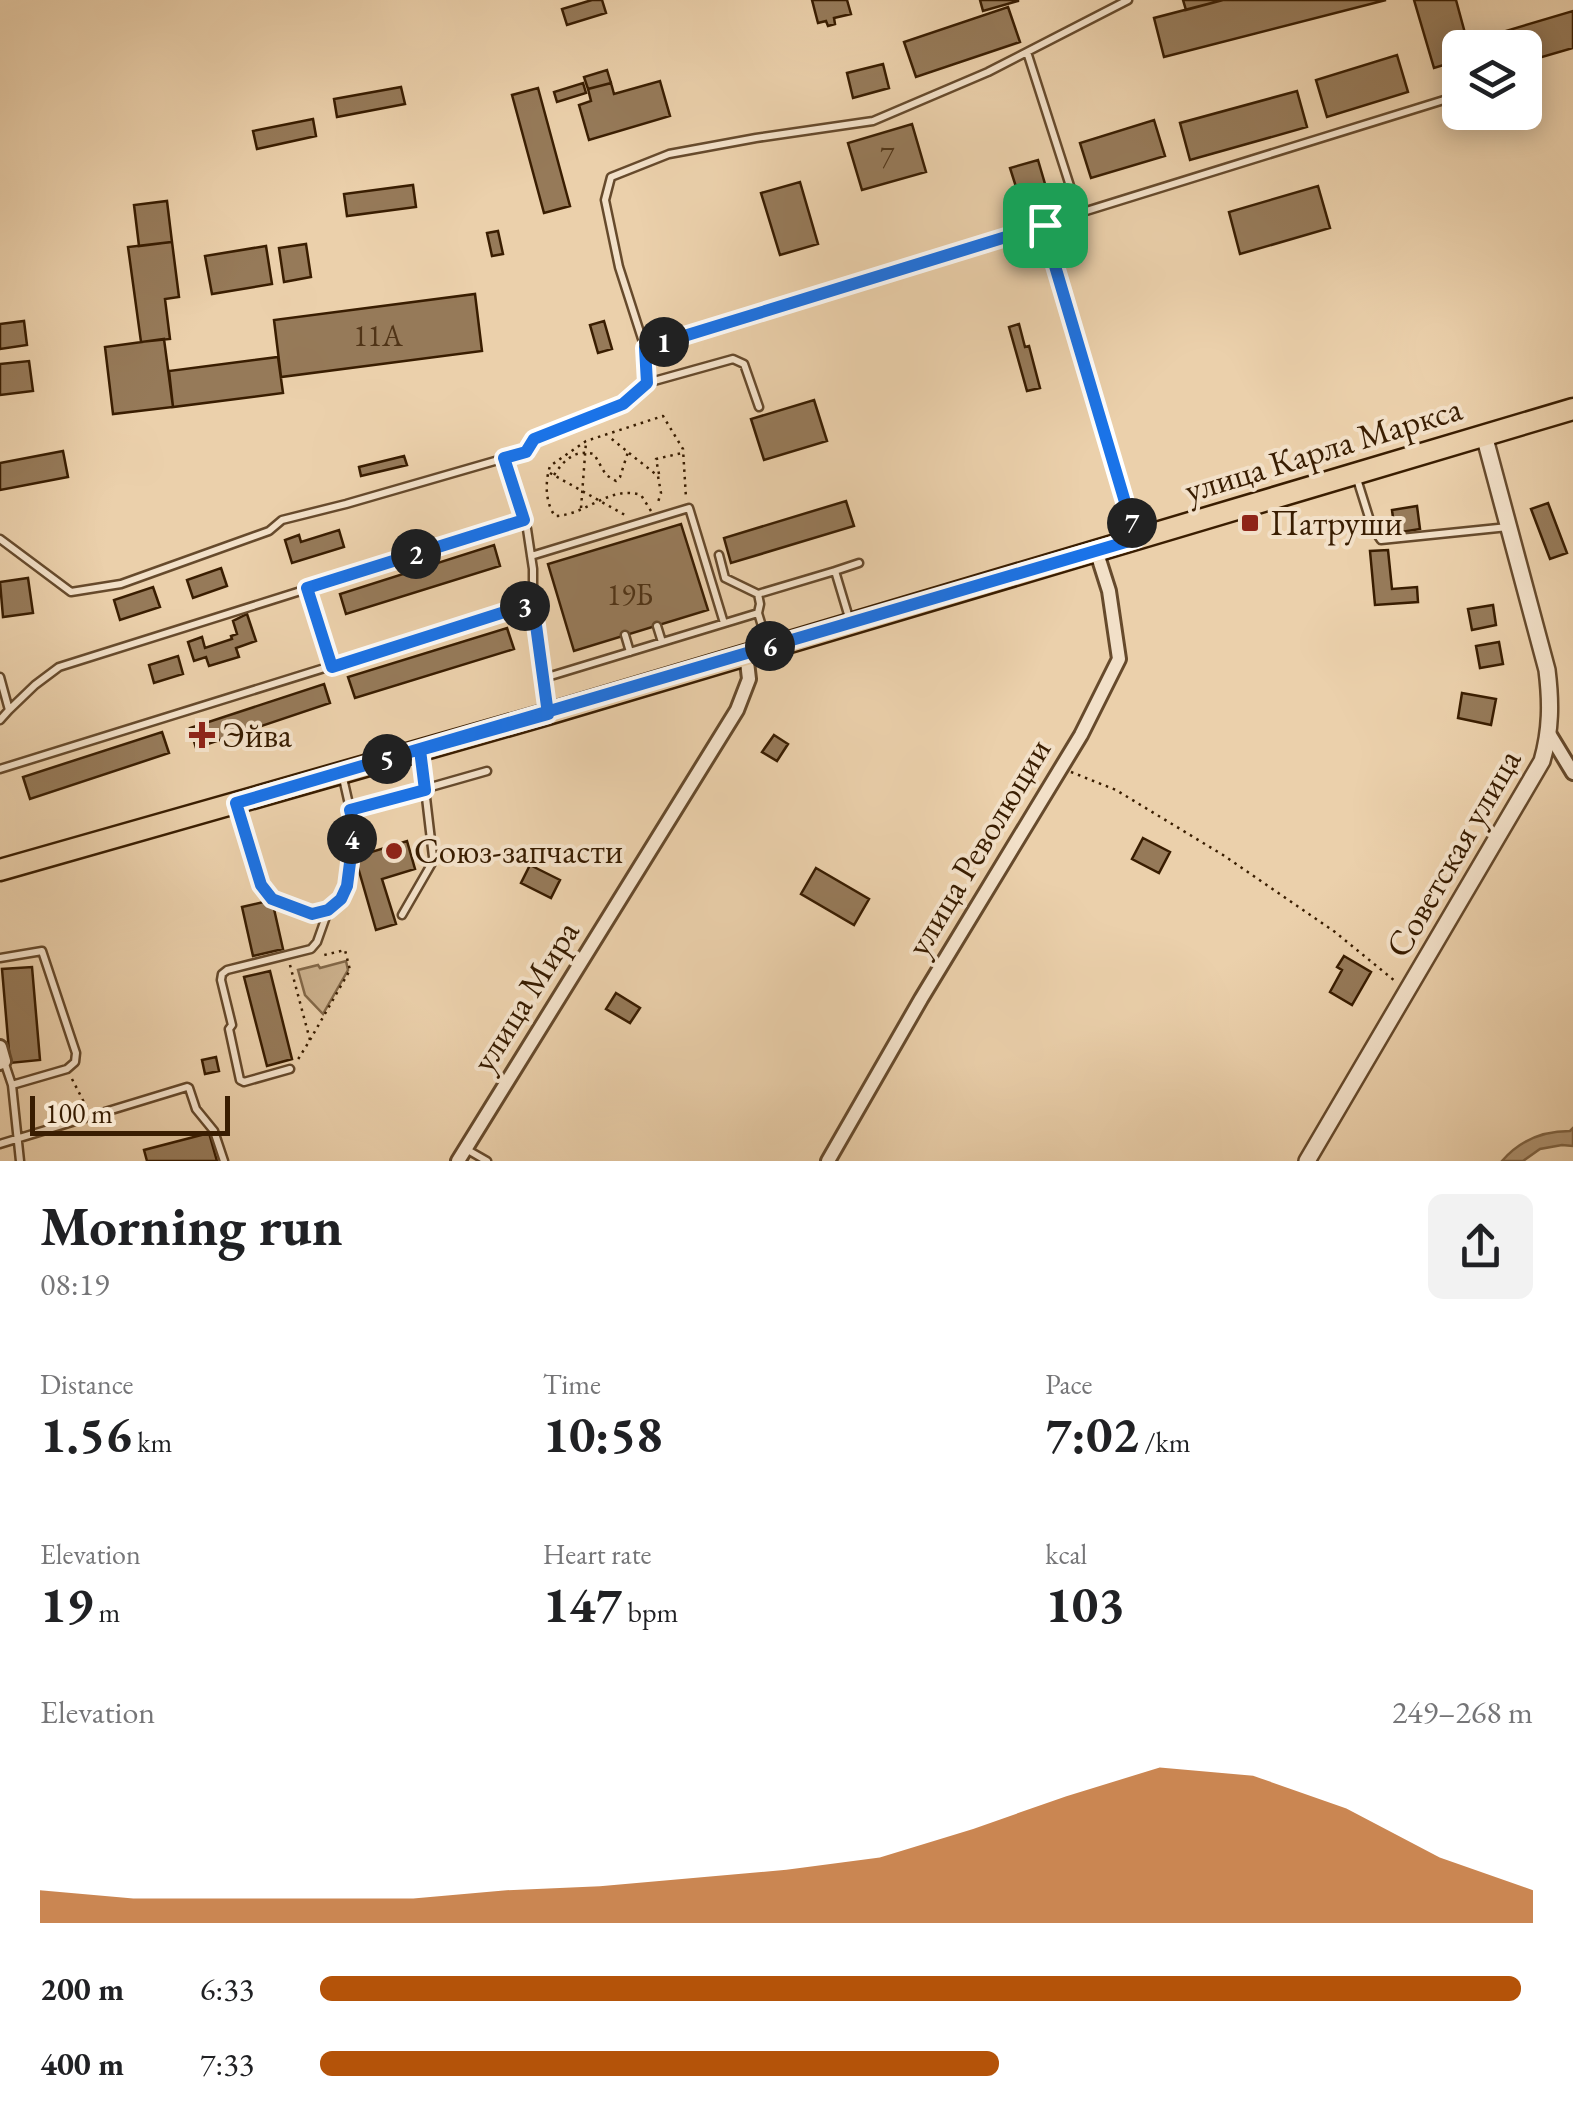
<!DOCTYPE html>
<html lang="en">
<head>
<meta charset="utf-8">
<style>
  body { margin:0; font-family:"EB Garamond",serif; background:#f2f2f2; color:#202124; height:100vh; display:flex; flex-direction:column; font-size:38px; white-space:nowrap }
  * { box-sizing:border-box; margin:0 }
  p { font-size:32px; color:#757577 }
  .icon { flex:none; width:55px; height:55px; fill:none; stroke:currentColor; stroke-width:2; stroke-linecap:round; stroke-linejoin:round }
  .map { position:relative; height:1161px; overflow:hidden }
  .drawer { display:flex; flex-direction:column; background:#fff; flex:1 }
  .drawer>* { flex:none }
  .buttons { position:absolute; left:1442px; top:30px; display:grid; gap:20px }
  .buttons a { display:grid; place-items:center; width:100px; height:100px; border-radius:15px; background:#fff; box-shadow:0 5px 25px #0003; font-size:50px }
  .scale { position:absolute; left:30px; bottom:25px; width:200px; box-sizing:border-box; padding-left:10px; border:5px solid #391d01; border-top:0; font-size:28px; line-height:35px; white-space:nowrap; color:#391d01; -webkit-text-stroke:8px #f2e0c8; paint-order:stroke }
  .pin { position:absolute; display:grid; place-items:center; width:85px; height:85px; color:#fff; margin:-42px; border-radius:20px; box-shadow:0 5px 15px #0006 }
  .km { position:absolute; width:50px; height:50px; margin:-25px; border-radius:50%; background:#222; color:#fff; font-size:28px; line-height:50px; text-align:center }
  .round { display:grid; place-items:center; flex:none; width:105px; height:105px; border-radius:15px; background:#f2f2f2 }
  .headline { display:flex; align-items:center; justify-content:space-between; height:170px; padding:0 40px }
  h1 { font-size:55px; font-weight:700; line-height:75px }
  .figures { display:grid; grid-template-columns:repeat(3,1fr); gap:15px; height:170px; padding:10px 40px }
  .figures div { display:grid; align-content:center }
  .figures b { font-size:50px; font-weight:700 }
  .figures small { font-size:28px; font-weight:400 }
  .figures p { font-size:28px }
  .chart { height:280px; padding:20px 40px }
  .chart p { display:flex; justify-content:space-between }
  .chart svg { width:100%; height:180px; margin-top:10px; fill:#b45309; opacity:.7 }
  ul { padding:0 40px; list-style:none; font-size:32px }
  li { display:grid; grid-template-columns:160px 120px 1fr; align-items:center; height:75px }
  li i { height:25px; border-radius:12px; background:#b45309 }
  .map>svg:first-child { display:block }
  .green { fill:#cdb28e; stroke:#836848; stroke-width:2.5 }
  .water { fill:#ae9371; stroke:#7f6444; stroke-width:2.5 }
  .building { fill:#967a59; stroke:#391d01; stroke-width:2.5 }
  .lines { fill:none; stroke-linecap:round; stroke-linejoin:round }
  .service-casing { stroke:#664a2c; stroke-width:11 }
  .minor-casing { stroke:#664a2c; stroke-width:18 }
  .tertiary-casing { stroke:#664a2c; stroke-width:20 }
  .primary-casing { stroke:#391d01; stroke-width:25 }
  .path { stroke:#391d01; stroke-width:2.5; stroke-dasharray:2.5 5; stroke-linecap:butt }
  .service { stroke:#f2e0c8; stroke-width:6 }
  .minor { stroke:#f2e0c8; stroke-width:12 }
  .tertiary { stroke:#f2e0c8; stroke-width:15 }
  .primary { stroke:#ebd0ab; stroke-width:20 }
  .route-casing { stroke:#fff; stroke-width:20 }
  .route { stroke:#1a73e8; stroke-width:12 }
  .poi-dot { fill:#8f2418; stroke:#f2e0c8; stroke-width:4 }
  .labels { text-anchor:middle; stroke-width:8; stroke-linejoin:round; paint-order:stroke }
  .number-label { font-size:30px; fill:#503417 }
  .street-label { font-size:35px; fill:#391d01; stroke:#f2e0c8 }
  .poi-label { font-size:35px; fill:#391d01; stroke:#f2e0c8; text-anchor:start }
</style>
</head>
<body>
<div class="map">
<svg width="1573" height="1161" viewBox="0 0 1573 1161">
  <rect width="100%" height="100%" fill="#ebd0ab"/>
  <filter id="stains"><feTurbulence type="fractalNoise" baseFrequency=".002" numOctaves="4"/><feColorMatrix values="0 0 0 0 .2 0 0 0 0 .09 0 0 0 0 .02 0 0 0 .5 -.17"/></filter>
  <radialGradient id="worn" r=".72"><stop offset=".6" stop-color="#630" stop-opacity="0"/><stop offset="1" stop-color="#630" stop-opacity=".3"/></radialGradient>
  <path class="green" d="M346,961L348,970L323,1014L305,995L298,970L318,965L320,968Z"/>
  <path class="water" d="M1573,1128V1146L1562,1145L1540,1149L1523,1161H1502C1519,1141 1543,1131 1570,1131Z"/>
  <path class="building" d="M592,0H602L606,13L567,25L562,9Z
    M812,0H847L851,14L834,18L835,24L828,26L826,21L818,23Z
    M980,0H1018V1L983,11Z
    M1183,0H1223L1186,10Z
    M1223,0H1386L1164,57L1154,18Z
    M1414,0H1456L1469,48H1460V60L1434,68Z
    M1008,7L1020,42L916,77L904,42Z
    M1573,11V48L1525,62V48H1504L1499,33Z
    M1397,55L1408,92L1327,117L1316,80Z
    M883,64L889,88L853,98L847,73Z
    M607,70L611,83L588,89L584,77Z
    M660,81L670,116L589,140L579,105L591,101L588,89L611,83L614,94Z
    M583,83L586,93L557,102L554,92Z
    M401,87L405,104L337,117L334,99Z
    M538,88L570,206L544,213L512,95Z
    M1297,91L1307,127L1190,160L1180,123Z
    M313,119L316,136L257,149L253,131Z
    M1154,120L1165,156L1091,178L1080,143Z
    M912,124L926,172L862,190L848,143Z
    M1038,160L1050,201L1023,209L1010,168Z
    M800,182L818,244L780,255L761,193Z
    M413,185L416,207L347,216L344,194Z
    M1318,186L1330,228L1240,254L1229,212Z
    M167,201L172,242L139,246L134,205Z
    M498,231L503,254L492,256L487,233Z
    M172,242L179,297L165,299L170,339L141,342L128,247Z
    M306,244L311,277L284,282L279,248Z
    M266,246L272,284L212,294L205,256Z
    M475,294L482,351L281,377L274,320Z
    M24,321L27,345L0,349V324Z
    M604,321L612,349L598,353L590,325Z
    M1019,324L1025,347L1029,346L1040,388L1027,391L1009,327Z
    M164,339L173,407L113,414L105,347Z
    M278,357L283,393L173,407L169,371Z
    M29,361L33,391L0,395V364Z
    M814,400L827,441L764,460L751,419Z
    M63,451L68,477L0,490V463Z
    M404,456L407,465L361,476L359,467Z
    M846,501L854,526L731,563L724,538Z
    M1548,503L1567,553L1550,559L1531,509Z
    M1417,506L1420,529L1395,533L1392,510Z
    M681,524L708,610L574,651L548,564Z
    M339,530L344,547L292,563L285,540L299,535L301,542Z
    M494,545L500,566L346,614L340,594Z
    M1388,550L1392,589L1417,587L1418,602L1375,605L1370,551Z
    M221,568L227,586L193,598L187,580Z
    M28,578L33,613L3,617L0,582Z
    M153,587L160,607L120,620L114,600Z
    M1493,605L1496,625L1472,630L1468,609Z
    M247,614L256,641L236,648L239,657L209,666L206,657L194,661L188,642L202,637L205,648L232,639L231,636L237,634L233,621Z
    M507,628L514,649L355,698L348,677Z
    M1499,642L1503,664L1480,668L1476,646Z
    M178,656L183,674L154,683L149,665Z
    M324,684L330,703L196,748L190,728Z
    M1462,693L1496,699L1491,725L1458,718Z
    M162,732L169,753L30,799L23,777Z
    M774,735L788,744L777,761L762,752Z
    M1143,838L1170,852L1159,873L1132,859Z
    M407,841L415,869L382,879L396,924L376,930L355,857Z
    M530,865L560,880L551,898L521,883Z
    M816,868L869,899L854,925L801,894Z
    M272,900L283,949L253,956L242,907Z
    M1344,956L1371,972L1352,1005L1330,992L1342,970L1337,967Z
    M32,967L40,1060L10,1063L2,969Z
    M270,971L292,1059L267,1066L244,977Z
    M616,993L640,1008L630,1023L606,1009Z
    M216,1057L219,1071L205,1074L202,1060Z
    M209,1133L217,1161H147L144,1150Z"/>
  <g class="lines">
    <g class="service-casing">
      <path id="service" d="M1027,52L1079,214
        M1045,225L1136,536
        M645,348L1460,95
        M647,383L733,359L744,364L759,407
        M504,458L527,529L533,569V603
        M1357,479L1372,527L1381,540L1508,527
        M0,539L71,592L121,584L269,531L282,520L346,504L526,452L534,439L623,404L647,383L645,348L619,267L605,200L611,177L669,154L756,138L873,121L988,72L1128,0
        M719,555L725,578L758,594
        M531,556L689,508L724,623
        M835,571L859,563
        M758,613L760,604L758,594L835,571L850,621
        M657,626L662,642
        M625,635L630,652
        M332,667L307,589L524,519
        M0,677L9,710L0,720
        M544,678L758,613L768,646
        M9,710L35,685L59,667L307,589
        M0,769L533,603L548,712
        M236,804L261,885L272,899L312,914L329,910L341,899L347,886L353,822L343,778
        M350,810L487,771
        M402,915L432,863L433,857L421,755
        M0,958L42,951L76,1053L75,1062L67,1069L12,1085
        M4,1061L12,1085L20,1161
        M290,1069L244,1082L240,1080L229,1029L232,1025L221,980L222,974L227,970L311,949L317,942L328,911
        M0,1144L187,1087L189,1088L196,1109L214,1131L224,1161
        M466,1149L487,1161"/>
    </g>
    <g class="minor-casing">
      <path id="minor" d="M1550,735L1573,773
        M0,1047L4,1061L0,1063
        M458,1161L737,710L749,679L746,653
        M828,1161L921,999L1081,735L1119,659L1109,591L1096,550"/>
    </g>
    <g class="tertiary-casing">
      <path id="tertiary" d="M1307,1161L1542,761C1551,730 1551,702 1547,670L1484,435"/>
    </g>
    <g class="primary-casing">
      <path id="primary" d="M0,870L548,714L1573,409"/>
    </g>
    <path class="path" d="M629,453L658,476L661,493L657,505
      M550,473L625,515
      M659,474L656,459L682,453
      M554,475C564,460 575,449 594,454L606,475L616,481L620,477L628,452L608,436
      M581,508L586,442
      M651,511L641,495C609,485 587,515 555,516C545,502 545,482 550,466L586,441L663,416L683,449L686,498
      M1071,772L1116,790L1223,855L1335,932L1395,981
      M290,965L310,1040L297,1061
      M310,1040L350,970L345,950L320,956
      M72,1079L87,1108"/>
    <use href="#service" class="service"/>
    <use href="#minor" class="minor"/>
    <use href="#tertiary" class="tertiary"/>
    <use href="#primary" class="primary"/>
  </g>
  <g class="lines">
    <g class="route-casing">
      <path id="route" d="M1045,225L645,348L647,383L623,404L534,439L526,452L504,458L524,520L307,588L332,667L533,603L548,714L420,750L425,790L350,810L353,822L352,847L347,886L341,899L328,910L312,914L272,899L261,885L236,803L1136,539L1055,266L1045,225"/>
    </g>
    <use href="#route" class="route"/>
  </g>
  <g class="poi-dot">
    <rect x="1240" y="513" width="20" height="20" rx="5"/>
    <path d="M197 720h10v10h10v10h-10v10h-10v-10h-10v-10h10z"/>
    <circle cx="394" cy="851" r="10"/>
  </g>
  <g class="labels">
    <g class="number-label">
      <text x="887" y="167">7</text>
      <text x="378" y="346">11А</text>
      <text x="630" y="605">19Б</text>
    </g>
    <g class="street-label">
      <text transform="translate(1323 449) rotate(-17)" y="12">улица Карла Маркса</text>
      <text transform="translate(978 847) rotate(-59)" y="12">улица Революции</text>
      <text transform="translate(1453 853) rotate(-60)" y="12">Советская улица</text>
      <text transform="translate(525 996) rotate(-58)" y="12">улица Мира</text>
    </g>
    <g class="poi-label">
      <text x="1270" y="535">Патруши</text>
      <text x="222" y="747">Эйва</text>
      <text x="414" y="863">Союз-запчасти</text>
    </g>
  </g>
  <rect width="100%" height="100%" filter="url(#stains)"/>
  <rect width="100%" height="100%" fill="url(#worn)"/>
</svg>
<div class="buttons">
<a><svg class="icon" aria-label="layers" viewBox="0 0 24 24"><path d="M12 4l9 5-9 5-9-5zM3 14l9 5 9-5"/></svg></a>
</div>
<div class="scale">100 m</div>
<div class="pin" style="left:1045px;top:225px;background:#1e9e55"><svg class="icon" aria-label="arrive" viewBox="0 0 24 24"><path d="M6 21V4h12l-3 4 3 4H6"/></svg></div>
<b class="km" style="left:664px;top:342px">1</b>
<b class="km" style="left:416px;top:554px">2</b>
<b class="km" style="left:525px;top:606px">3</b>
<b class="km" style="left:352px;top:839px">4</b>
<b class="km" style="left:387px;top:759px">5</b>
<b class="km" style="left:770px;top:646px">6</b>
<b class="km" style="left:1132px;top:523px">7</b>
</div>
<section class="drawer">
<div class="headline"><div><h1>Morning run</h1><p>08:19</p></div><a class="round"><svg class="icon" aria-label="share" viewBox="0 0 24 24"><path d="M12 15V3M7 8l5-5 5 5M5 13v7h14v-7"/></svg></a></div>
<div class="figures">
<div><p>Distance</p><b>1.56<small> km</small></b></div>
<div><p>Time</p><b>10:58</b></div>
<div><p>Pace</p><b>7:02<small> /km</small></b></div>
</div>
<div class="figures">
<div><p>Elevation</p><b>19<small> m</small></b></div>
<div><p>Heart rate</p><b>147<small> bpm</small></b></div>
<div><p>kcal</p><b>103</b></div>
</div>
<div class="chart"><p><span>Elevation</span>249–268 m</p>
<svg viewBox="0 0 160 44" preserveAspectRatio="none"><path d="M0 44V36L10 38L20 38L30 38L40 38L50 36L60 35L70 33L80 31L90 28L100 21L110 13L120 6L130 8L140 16L150 28L160 36V44z"/></svg>
</div>
<ul>
<li><b>200 m</b>6:33<i style="width:99%"></i></li>
<li><b>400 m</b>7:33<i style="width:56%"></i></li>
</ul>
</section>
</body>
</html>
